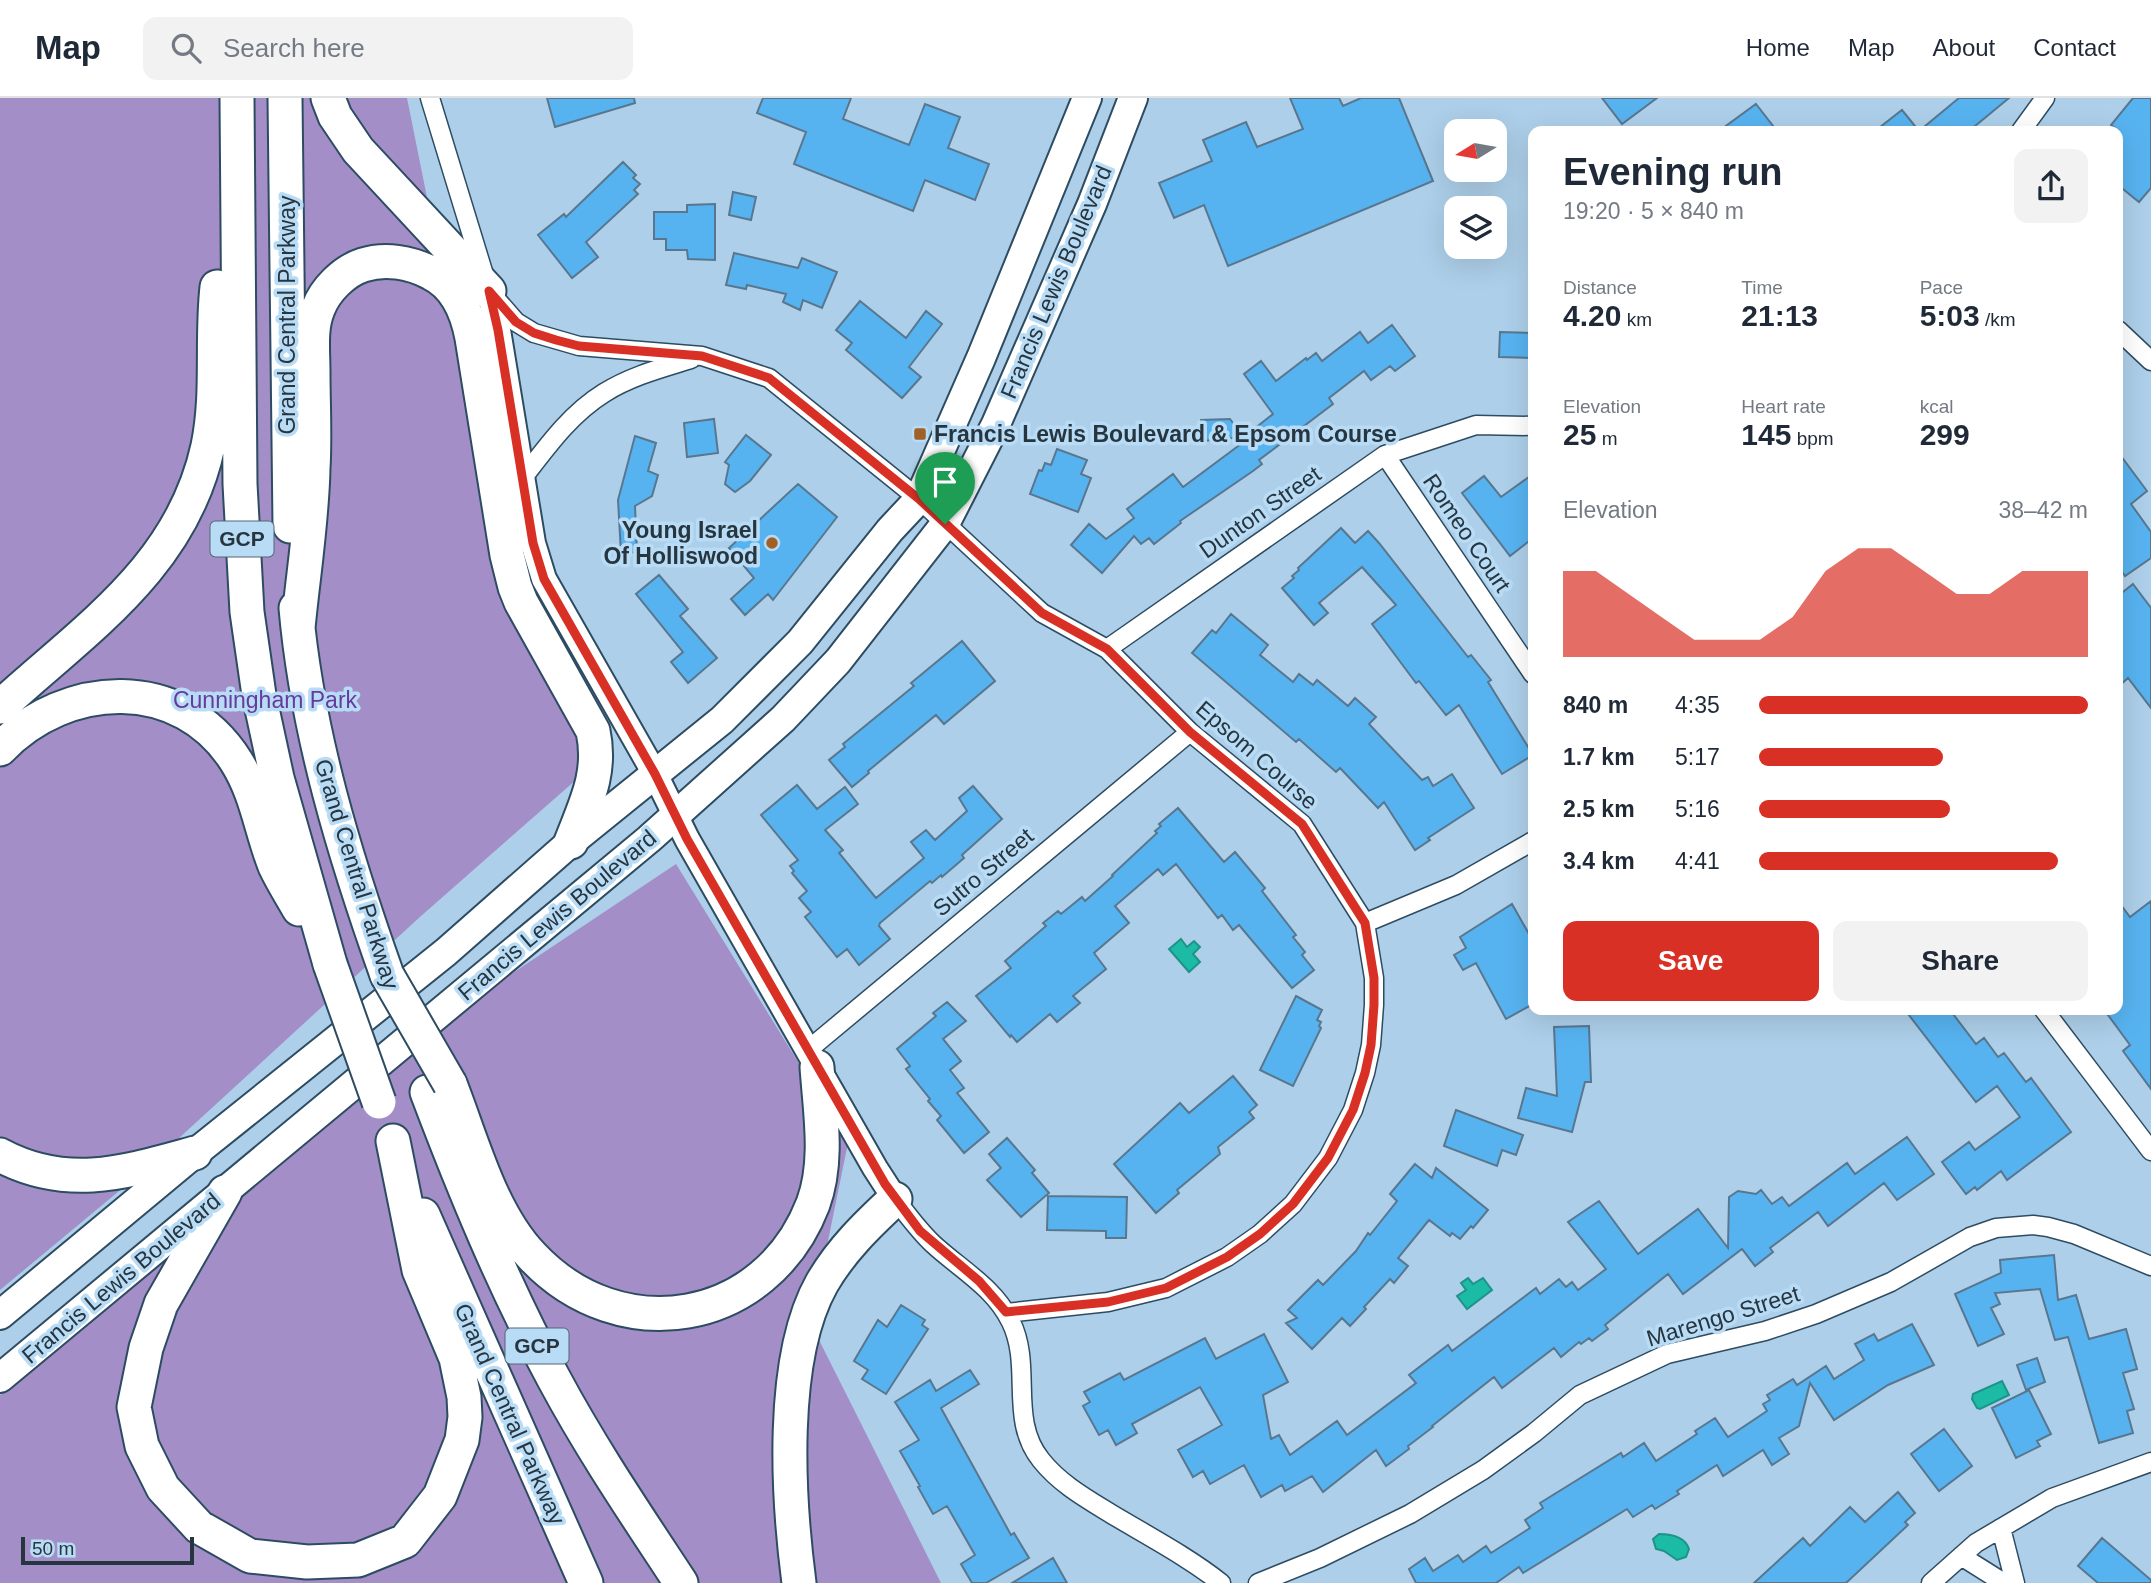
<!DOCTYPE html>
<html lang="en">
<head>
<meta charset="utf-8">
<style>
  body { margin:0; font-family:Arial,sans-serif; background:#f2f2f3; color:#1f2937; height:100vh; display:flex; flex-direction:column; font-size:26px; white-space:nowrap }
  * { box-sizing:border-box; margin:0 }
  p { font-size:23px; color:#747a83 }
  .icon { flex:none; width:38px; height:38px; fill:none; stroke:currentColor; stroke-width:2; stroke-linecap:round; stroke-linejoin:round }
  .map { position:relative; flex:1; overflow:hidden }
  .drawer { position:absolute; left:1528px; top:28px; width:595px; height:889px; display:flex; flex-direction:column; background:#fff; border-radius:14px; box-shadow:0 7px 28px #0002 }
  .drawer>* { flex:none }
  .needle { width:46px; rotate:259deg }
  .buttons { position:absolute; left:1444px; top:21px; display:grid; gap:14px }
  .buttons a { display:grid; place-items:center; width:63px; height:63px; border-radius:14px; background:#fff; box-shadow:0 7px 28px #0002; font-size:35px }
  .scale { position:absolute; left:21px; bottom:18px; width:173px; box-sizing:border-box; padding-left:7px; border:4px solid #27353f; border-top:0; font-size:19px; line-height:24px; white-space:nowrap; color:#27353f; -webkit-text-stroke:5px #b9dcf6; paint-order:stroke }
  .pin { position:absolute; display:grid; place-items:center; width:60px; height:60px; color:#fff; margin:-72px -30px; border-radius:50% 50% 50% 0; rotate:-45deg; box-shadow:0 0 7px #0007 }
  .pin .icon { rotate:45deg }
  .round { display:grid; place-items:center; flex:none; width:74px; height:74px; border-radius:14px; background:#f2f2f3 }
  .head { display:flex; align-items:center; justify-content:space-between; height:119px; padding:0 35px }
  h1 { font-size:38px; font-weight:600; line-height:52px }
  .figures { display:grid; grid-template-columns:repeat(3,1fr); gap:10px; height:119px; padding:7px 35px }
  .figures div { display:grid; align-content:center }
  .figures b { font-size:30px; font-weight:600 }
  .figures small { font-size:19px; font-weight:400 }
  .figures p { font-size:19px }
  .chart { height:196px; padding:14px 35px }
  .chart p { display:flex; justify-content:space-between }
  .chart svg { width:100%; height:126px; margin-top:7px; fill:#d93025; opacity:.7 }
  .button { display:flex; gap:14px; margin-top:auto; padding:14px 35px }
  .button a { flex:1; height:80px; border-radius:14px; background:#d93025; color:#fff; font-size:28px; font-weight:600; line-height:80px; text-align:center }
  .button a+a { background:#f2f2f3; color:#1f2937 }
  ul { padding:0 35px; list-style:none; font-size:23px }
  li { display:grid; grid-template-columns:112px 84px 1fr; align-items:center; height:52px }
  li i { height:18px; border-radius:9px; background:#d93025 }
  header { display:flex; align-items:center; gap:42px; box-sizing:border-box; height:98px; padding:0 35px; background:#fff; border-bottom:2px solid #e0e1e3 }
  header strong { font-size:33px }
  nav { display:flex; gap:38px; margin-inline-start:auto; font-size:24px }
  .search { width:490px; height:63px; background:#f2f2f3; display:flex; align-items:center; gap:18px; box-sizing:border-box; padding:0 24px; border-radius:14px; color:#747a83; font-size:26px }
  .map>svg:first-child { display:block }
  .green { fill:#a38ec8 }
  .water { fill:#1bbba6; stroke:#1f9387; stroke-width:2 }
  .building { fill:#57b3f0; stroke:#58778f; stroke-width:2 }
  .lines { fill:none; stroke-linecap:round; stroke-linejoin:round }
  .street-casing { stroke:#2d4c62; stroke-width:21 }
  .secondary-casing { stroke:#2d4c62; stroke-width:28 }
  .primary-casing { stroke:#2d4c62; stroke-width:32 }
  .highway-casing { stroke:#2d4c62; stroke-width:37 }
  .street { stroke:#fff; stroke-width:18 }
  .secondary { stroke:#fff; stroke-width:24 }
  .primary { stroke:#fff; stroke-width:28 }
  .highway { stroke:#fff; stroke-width:33 }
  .highway-bridge-casing { stroke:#2d4c62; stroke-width:37; stroke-linecap:butt }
  .highway-bridge { stroke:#fff; stroke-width:33 }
  .route-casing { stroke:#fff; stroke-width:14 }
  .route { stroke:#d93025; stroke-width:9 }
  .poi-dot { fill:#9f6127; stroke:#b9dcf6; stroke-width:2.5 }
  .labels { text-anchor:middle; stroke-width:7; stroke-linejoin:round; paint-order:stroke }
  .shield { fill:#b9dcf6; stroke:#536776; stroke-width:2 }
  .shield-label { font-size:21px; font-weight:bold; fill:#27353f }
  .street-label { font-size:23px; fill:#27353f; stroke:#b9dcf6 }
  .poi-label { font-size:23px; font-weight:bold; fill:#27353f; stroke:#b9dcf6; text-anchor:start }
  .park-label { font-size:23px; fill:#663b9e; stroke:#b9dcf6 }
</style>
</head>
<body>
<header>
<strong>Map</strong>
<div class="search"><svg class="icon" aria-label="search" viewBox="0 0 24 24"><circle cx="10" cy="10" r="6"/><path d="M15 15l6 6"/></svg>Search here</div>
<nav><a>Home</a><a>Map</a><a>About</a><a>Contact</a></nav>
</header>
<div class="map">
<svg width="2151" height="1485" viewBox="0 0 2151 1485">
  <rect width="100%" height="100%" fill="#adcfe9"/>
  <path class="green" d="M0,0H407L505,487L593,667L421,818L142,1074L0,1192Z
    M676,766L848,1045L811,1226L941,1485H0V1297L444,921Z"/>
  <path class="water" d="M1181,841L1187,849L1194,843L1200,849L1193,856L1200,864L1189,874L1169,851Z
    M1468,1180L1473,1186L1483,1180L1492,1192L1467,1211L1457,1198L1466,1192L1461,1185Z
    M2002,1283L2009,1297L1980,1311L1977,1310L1972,1301L1973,1296Z
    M1659,1436C1671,1436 1685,1439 1689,1451L1686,1459L1677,1462L1664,1453L1656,1451L1653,1441Z"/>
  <path class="building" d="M547,0H634L635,5L555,29Z
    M763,0H851L843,21L909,47L925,6L960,19L948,50L989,66L975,102L925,82L913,113L794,66L806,34L757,15Z
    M1290,0H1339L1343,8L1361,0H1399L1433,83L1228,168L1204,107L1174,120L1159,85L1212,63L1203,42L1246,24L1257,49L1303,31Z
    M1602,0H1657L1622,26Z
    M1959,0H2009L1969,33H1875L1902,12L1919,33Z
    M2133,0H2151V90L2139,104L2118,87V32L2111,27Z
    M1756,6L1777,33H1719Z
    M623,64L636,77L633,80L640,86L634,92L638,96L586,144L598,159L572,180L538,137L564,116L566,119Z
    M733,94L756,99L751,122L729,117Z
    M715,106V162L688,161L687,152H666V141H654V114H687V107Z
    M734,155L798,170L802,160L837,174L822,210L803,202L800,212L783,204L786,196L747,187L746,191L726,187Z
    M860,203L906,240L926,213L942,226L909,269L921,279L902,300L846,252L852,245L836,232Z
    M1392,227L1415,258L1395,273L1390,268L1371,282L1364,273L1329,300L1333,306L1259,362L1262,366L1253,373L1180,423L1181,425L1154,446L1149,440L1141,446L1134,438L1102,475L1071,447L1089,426L1106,441L1134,420L1127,411L1173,376L1183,389L1253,337L1245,338L1273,316L1244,276L1261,263L1276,283L1306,260L1307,262L1316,255L1322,263L1360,234L1368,245Z
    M1500,234L1532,235L1531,260L1499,259Z
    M714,321L718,355L687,359L684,325Z
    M1230,321L1243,339L1204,343L1201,322Z
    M746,337L771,357L750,383L735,394L725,386L729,367L725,364Z
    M635,338L656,345L648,373L658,377L652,398L635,408L637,454L621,455L618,402Z
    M1057,351L1087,362L1081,376L1091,380L1078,414L1030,396L1039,372L1042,373L1045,365L1051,367Z
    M2118,354L2147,393L2131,406L2151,434V460L2125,478L2118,468Z
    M1533,376V440L1510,458L1462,395L1484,378L1501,399Z
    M798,386L837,419L773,502L768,496L745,517L731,501L754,480L729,450Z
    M1341,430L1355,445L1368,433L1379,445L1468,559L1471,557L1491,582L1488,584L1533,657L1502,676L1459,607L1446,617L1419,583L1416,585L1372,526L1396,507L1362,469L1319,505L1328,515L1314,527L1282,490L1294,480L1292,478L1299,472L1298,470Z
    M659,477L688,511L680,518L717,560L688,585L671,564L683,554L636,496Z
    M2133,486L2151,510V610L2128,580L2118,589V498Z
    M1231,516L1268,547L1260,557L1293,584L1299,576L1313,587L1317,582L1348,608L1355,600L1376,619L1369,626L1422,682L1428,679L1433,688L1452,676L1474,710L1428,740L1430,742L1415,752L1384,704L1378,710L1340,670L1336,674L1299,641L1296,644L1192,555L1212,532L1216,535Z
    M962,543L995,583L944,626L936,617L868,673L869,675L852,689L829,662L845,649L843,646L914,588L911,585Z
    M797,687L817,711L845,689L858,706L825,732L843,752L839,755L876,800L924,760L911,744L926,732L935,742L967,713L959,700L973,688L1002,721L962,757L964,760L942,779L941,777L932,785L930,783L880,825L879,828L890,841L859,867L847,851L837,859L805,819L811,814L799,800L807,793L792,775L794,773L790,768L798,762L761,717Z
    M1178,710L1224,764L1235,754L1265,790L1262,793L1296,837L1293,839L1305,854L1302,857L1314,872L1292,890L1239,827L1233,832L1222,817L1218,820L1176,766L1163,777L1158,771L1115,808L1129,825L1094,855L1106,871L1073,898L1080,905L1057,924L1050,916L1017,944L1011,937L1010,939L976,898L1011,870L1005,863L1046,828L1043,825L1058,813L1061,816L1082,799L1085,803L1113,778L1112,777L1157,735L1155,733L1161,728L1159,726Z
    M2118,803L2130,819L2151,803V991L2123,953L2130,947L2108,917L2118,912Z
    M1512,806L1533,843V906L1506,921L1476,865L1463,872L1454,857L1466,850L1460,839Z
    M1296,898L1322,912L1317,922L1321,924L1319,928L1321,930L1293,988L1260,972Z
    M947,904L966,923L943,941L961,963L950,972L964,990L957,995L989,1034L964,1055L937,1022L941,1018L928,1003L930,1001L906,971L910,968L897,951L936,918L933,915Z
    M1905,912H1950L1976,946L1984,940L1998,959L2004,955L2026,984L2031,980L2071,1034L2007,1082L2001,1073L1977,1092L1975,1089L1966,1096L1942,1064L1969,1044L1975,1052L2020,1019L1997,988L1976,1004Z
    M1589,928L1591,984H1585L1572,1034L1518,1020L1526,990L1557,998L1554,929Z
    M1233,978L1257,1007L1249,1014L1254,1020L1218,1049L1220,1056L1177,1092L1179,1095L1156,1115L1114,1066L1180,1005L1189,1015Z
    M1456,1012L1523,1037L1516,1057L1502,1052L1497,1068L1444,1048Z
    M1907,1039L1934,1076L1897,1102L1884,1085L1828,1128L1818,1114L1770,1150L1773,1154L1755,1168L1742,1151L1683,1196L1668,1176L1605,1227L1608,1231L1592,1243L1589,1240L1581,1246L1579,1244L1561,1259L1554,1250L1502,1290L1494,1279L1432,1328L1433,1329L1408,1348L1409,1351L1386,1368L1376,1352L1323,1394L1312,1378L1285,1393L1282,1387L1261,1399L1244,1367L1210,1386L1203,1373L1193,1379L1178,1352L1222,1327L1200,1289L1132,1326L1137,1335L1116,1347L1108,1332L1099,1337L1083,1308L1090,1304L1084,1294L1120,1275L1124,1282L1205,1240L1216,1261L1264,1236L1288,1284L1263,1297L1271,1341L1279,1337L1290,1357L1337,1323L1347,1337L1416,1285L1409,1277L1448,1247L1452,1253L1536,1190L1540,1196L1559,1181L1566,1189L1572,1184L1578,1192L1606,1171L1568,1124L1599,1103L1638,1156L1698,1111L1728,1150L1729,1099L1738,1093L1756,1096L1761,1092L1772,1106L1782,1099L1789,1108L1847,1065L1855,1076Z
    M1007,1040L1035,1072L1032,1075L1049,1095L1021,1119L987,1082L1001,1070L989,1056Z
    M1415,1066L1432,1080L1436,1070L1488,1112L1473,1130L1471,1128L1460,1141L1452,1135L1450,1138L1429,1122L1398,1160L1408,1168L1394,1185L1390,1181L1364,1209L1366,1211L1350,1228L1342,1220L1312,1251L1286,1225L1297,1220L1288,1212L1318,1182L1323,1187L1356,1153L1368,1135L1370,1137L1397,1103L1390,1096Z
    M1048,1098L1127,1099L1126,1140H1106V1133L1047,1132Z
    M2054,1157L2058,1202L2076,1197L2089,1241L2126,1231L2137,1271L2123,1275L2134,1311L2127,1313L2133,1335L2099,1345L2068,1239L2055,1242L2040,1191L1995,1195L2000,1206L1991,1210L2004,1236L1978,1248L1955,1196L2001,1175L2000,1162Z
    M901,1207L925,1222L922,1227L928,1231L886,1296L862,1281L868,1272L854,1263L878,1222L887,1229Z
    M1912,1226L1934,1267L1888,1287L1834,1322L1810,1285L1799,1328L1779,1340L1789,1356L1772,1367L1763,1352L1723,1378L1717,1367L1677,1393L1679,1396L1655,1411L1652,1407L1633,1419L1627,1411L1523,1475L1519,1469L1496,1485H1416L1409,1471L1425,1460L1433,1473L1458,1457L1463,1464L1486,1448L1491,1455L1530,1430L1525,1422L1543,1410L1540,1405L1621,1355L1623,1359L1644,1345L1656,1363L1697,1336L1695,1333L1715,1320L1728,1339L1767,1313L1763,1306L1770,1302L1767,1297L1793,1281L1797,1287L1826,1268L1834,1281L1864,1262L1855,1246L1874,1236L1878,1243Z
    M2037,1260L2045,1284L2026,1292L2017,1267Z
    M970,1272L979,1286L941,1310L1011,1437L1014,1435L1029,1460L986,1485H972L961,1466L975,1457L947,1408L933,1416L918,1389L920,1388L900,1353L919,1342L895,1304L930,1282L936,1293Z
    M2029,1292L2051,1336L2037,1343L2040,1348L2016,1360L1992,1310Z
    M1944,1331L1972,1368L1939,1393L1911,1356Z
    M1898,1394L1915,1415L1905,1424L1908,1427L1846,1485H1754L1803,1440L1810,1448L1850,1409L1865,1424Z
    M2102,1440L2151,1482V1485H2098L2078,1468Z
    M1053,1460L1067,1485H1012Z"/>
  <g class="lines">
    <g class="street-casing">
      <path id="street" d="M430,0L489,193L516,224L534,235L579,248L702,258L769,280L919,401L1042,515L1107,551L1190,634L1302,726L1365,825L1374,880V907L1371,947L1365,975L1353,1012L1328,1060L1293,1106L1260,1136L1227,1159L1166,1190L1108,1204L1006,1215
        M2021,33L2045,0
        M2118,232L2151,263
        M1385,357L1533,576
        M522,381C546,350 570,316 604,295C631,278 662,270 691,261
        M1107,551L1385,357L1476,327L1533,328
        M1365,825L1456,787L1533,743
        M2044,912L2151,1053
        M808,952L1190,634
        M895,1101C907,1116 918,1132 933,1146C960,1171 994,1189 1011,1224C1033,1269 1008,1321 1041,1362C1060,1386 1087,1401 1113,1417C1150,1439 1188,1459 1221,1485
        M2001,1430L2015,1485
        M1961,1458L2004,1485
        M1258,1485L1320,1460L1410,1416L1483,1372L1534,1335L1580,1297L1667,1256L1765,1233L1816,1216L1891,1184L1970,1139L1996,1130L2033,1127L2048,1129L2074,1136L2151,1168
        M1931,1485L1976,1445L2052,1400L2151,1364"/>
    </g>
    <g class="secondary-casing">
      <path id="secondary" d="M489,193L498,232L533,445L544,481L655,676L687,741L875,1070L895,1101"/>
    </g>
    <g class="primary-casing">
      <path id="primary" d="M0,1217L195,1055L446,854L571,744L722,622L800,544L890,432L919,401L981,260L1087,0
        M0,1280L649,741L783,621L838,563L945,426L996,326L1092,106L1133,0"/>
    </g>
    <g class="highway-casing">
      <path id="highway" d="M237,0L240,386L247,514L259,597L277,680L330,866
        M285,0L290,428
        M328,0L335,18L358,52L489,193
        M296,510C307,635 345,759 387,877
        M298,530C303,477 312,424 313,370C315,338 313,306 313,274C313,253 310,230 318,211C325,192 344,173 363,167C385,160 410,164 431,175C456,187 467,213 472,240L507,457L515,489L521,504L593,633C602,675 586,705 571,744
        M0,609C85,531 182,469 208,348C219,295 211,242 217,189
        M0,651C66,582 181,576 236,663C257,696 261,733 275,768C282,783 291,797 299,811
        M450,986C472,1042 490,1114 532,1158C620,1252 766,1228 813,1106C829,1063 820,1014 817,969
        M427,994C464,1092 504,1189 554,1281C592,1352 637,1418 681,1485
        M0,1057C68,1093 126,1074 195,1055
        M225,1094L161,1206L146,1250L134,1309L142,1348L163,1390L199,1429L250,1458L307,1464L358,1462L405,1443L440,1398L462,1342L465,1319L464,1299L456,1260L419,1172L393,1043
        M423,1117L586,1485
        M799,1485C788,1401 779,1261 822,1185C841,1152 868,1126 895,1101"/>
    </g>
    <use href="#street" class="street"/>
    <use href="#secondary" class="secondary"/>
    <use href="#primary" class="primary"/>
    <use href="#highway" class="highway"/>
    <g class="highway-bridge-casing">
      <path id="highway-bridge" d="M330,866L379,1004
        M387,877L450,986"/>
    </g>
    <use href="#highway-bridge" class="highway-bridge"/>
  </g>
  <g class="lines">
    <g class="route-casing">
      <path id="route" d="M489,193L516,224L534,235L556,242L579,248L702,258L769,280L919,401L1042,515L1107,551L1190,634L1302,726L1365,825L1374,880V907L1371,947L1365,975L1353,1012L1328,1060L1293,1106L1260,1136L1227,1159L1166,1190L1108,1204L1006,1214L979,1183L920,1133L885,1086L687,741L655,676L544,481L533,445L498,232Z"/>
    </g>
    <use href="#route" class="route"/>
  </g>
  <g class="poi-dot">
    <rect x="913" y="329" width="14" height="14" rx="3.5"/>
    <circle cx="772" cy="445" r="7"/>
  </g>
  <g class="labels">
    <g class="shield">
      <rect x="210.5" y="423.5" width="63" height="35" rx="5"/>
      <rect x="505.5" y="1230.5" width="63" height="35" rx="5"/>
    </g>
    <g class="shield-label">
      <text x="242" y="448">GCP</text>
      <text x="537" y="1255">GCP</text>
    </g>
    <g class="street-label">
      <text transform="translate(1056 184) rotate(-67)" y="8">Francis Lewis Boulevard</text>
      <text transform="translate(287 217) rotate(-90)" y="8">Grand Central Parkway</text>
      <text transform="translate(1260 414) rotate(-35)" y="8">Dunton Street</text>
      <text transform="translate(1467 435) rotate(56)" y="8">Romeo Court</text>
      <text transform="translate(1257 657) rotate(41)" y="8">Epsom Course</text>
      <text transform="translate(983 774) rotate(-40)" y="8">Sutro Street</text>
      <text transform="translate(357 776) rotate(73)" y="8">Grand Central Parkway</text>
      <text transform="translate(557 817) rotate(-40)" y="8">Francis Lewis Boulevard</text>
      <text transform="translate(121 1180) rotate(-40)" y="8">Francis Lewis Boulevard</text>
      <text transform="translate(1723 1218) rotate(-17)" y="8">Marengo Street</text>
      <text transform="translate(510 1316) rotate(66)" y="8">Grand Central Parkway</text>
    </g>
    <g class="poi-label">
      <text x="934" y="344">Francis Lewis Boulevard &amp; Epsom Course</text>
      <text x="758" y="440" text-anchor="end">Young Israel<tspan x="758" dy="26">Of Holliswood</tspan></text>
    </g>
    <g class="park-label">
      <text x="265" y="610">Cunningham Park</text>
    </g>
  </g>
</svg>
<div class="buttons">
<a><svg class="needle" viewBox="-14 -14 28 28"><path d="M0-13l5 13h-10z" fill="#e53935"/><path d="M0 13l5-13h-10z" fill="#747a83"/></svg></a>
<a><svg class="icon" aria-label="layers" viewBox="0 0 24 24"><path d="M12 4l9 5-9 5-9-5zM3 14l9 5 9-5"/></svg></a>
</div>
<div class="scale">50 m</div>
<div class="pin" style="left:945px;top:426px;background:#1e9e55"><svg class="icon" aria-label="arrive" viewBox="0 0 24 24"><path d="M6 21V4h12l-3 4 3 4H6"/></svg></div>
<section class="drawer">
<div class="head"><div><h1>Evening run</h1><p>19:20 · 5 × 840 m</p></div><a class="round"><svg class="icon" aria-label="share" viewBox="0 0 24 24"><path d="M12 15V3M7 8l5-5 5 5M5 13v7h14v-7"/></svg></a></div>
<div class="figures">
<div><p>Distance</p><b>4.20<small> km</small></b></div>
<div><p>Time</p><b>21:13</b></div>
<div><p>Pace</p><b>5:03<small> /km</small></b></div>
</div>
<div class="figures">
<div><p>Elevation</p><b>25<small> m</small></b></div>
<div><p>Heart rate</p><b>145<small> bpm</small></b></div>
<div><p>kcal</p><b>299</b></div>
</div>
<div class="chart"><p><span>Elevation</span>38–42 m</p>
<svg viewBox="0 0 160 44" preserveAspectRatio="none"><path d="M0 44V14L10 14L20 22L30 30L40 38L50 38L60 38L70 30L80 14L90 6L100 6L110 14L120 22L130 22L140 14L150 14L160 14V44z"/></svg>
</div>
<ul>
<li><b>840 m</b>4:35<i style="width:100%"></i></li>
<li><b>1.7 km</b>5:17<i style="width:56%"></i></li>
<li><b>2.5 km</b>5:16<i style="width:58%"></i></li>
<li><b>3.4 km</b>4:41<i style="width:91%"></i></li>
</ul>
<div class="button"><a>Save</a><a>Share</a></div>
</section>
</div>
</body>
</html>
